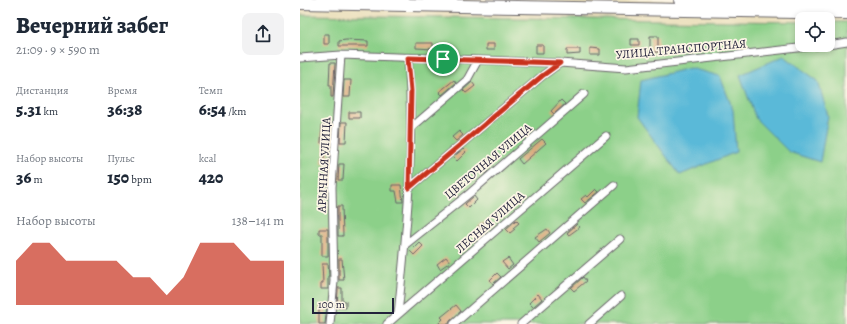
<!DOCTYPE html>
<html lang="ru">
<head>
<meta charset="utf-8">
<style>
  body { margin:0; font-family:Alegreya,serif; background:#f2f2f3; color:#1f2937; height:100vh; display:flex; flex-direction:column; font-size:15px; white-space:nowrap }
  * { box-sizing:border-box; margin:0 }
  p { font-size:13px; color:#747a83 }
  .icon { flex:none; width:22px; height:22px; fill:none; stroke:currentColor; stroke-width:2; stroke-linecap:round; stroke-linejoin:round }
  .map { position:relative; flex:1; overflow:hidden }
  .side { display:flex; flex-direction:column; background:#fff; width:300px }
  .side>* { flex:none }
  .buttons { position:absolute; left:495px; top:12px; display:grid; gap:8px }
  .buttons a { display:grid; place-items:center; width:40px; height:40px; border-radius:8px; background:#fff; box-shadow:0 2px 6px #0003; font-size:20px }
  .scale { position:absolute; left:12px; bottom:10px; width:82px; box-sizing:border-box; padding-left:4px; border:2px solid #22223b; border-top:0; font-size:11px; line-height:14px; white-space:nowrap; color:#22223b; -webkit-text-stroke:3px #fcf5e5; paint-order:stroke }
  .pin { position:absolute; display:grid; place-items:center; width:34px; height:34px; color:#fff; margin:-17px; border:2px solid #fff; border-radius:50%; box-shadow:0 1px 4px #0007 }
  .round { display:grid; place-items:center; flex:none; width:42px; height:42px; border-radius:8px; background:#f2f2f3 }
  .overview { display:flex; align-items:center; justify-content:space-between; height:68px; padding:0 16px }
  h1 { font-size:22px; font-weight:800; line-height:30px }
  .metrics { display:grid; grid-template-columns:repeat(3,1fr); gap:6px; height:68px; padding:4px 16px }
  .metrics div { display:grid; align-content:center }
  .metrics b { font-size:17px; font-weight:800 }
  .metrics small { font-size:11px; font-weight:400 }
  .metrics p { font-size:11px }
  .chart { height:112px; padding:8px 16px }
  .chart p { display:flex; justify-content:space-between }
  .chart svg { width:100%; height:72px; margin-top:4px; fill:#c8321e; opacity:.7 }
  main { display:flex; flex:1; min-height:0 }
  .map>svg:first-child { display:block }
  .green { fill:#8cd089; stroke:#577962 }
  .water { fill:#5ab9d8; stroke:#3e6e8a }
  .building { fill:#d8aa7d }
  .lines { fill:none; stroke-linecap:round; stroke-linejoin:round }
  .street-casing { stroke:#686468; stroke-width:9 }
  .highway-casing { stroke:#686468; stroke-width:14 }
  .street { stroke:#fff; stroke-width:7 }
  .highway { stroke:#fff; stroke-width:12 }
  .route-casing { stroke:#fff; stroke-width:8 }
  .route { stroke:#c8321e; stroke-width:5 }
  .labels { text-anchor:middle; stroke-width:3.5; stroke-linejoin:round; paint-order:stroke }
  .street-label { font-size:12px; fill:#22223b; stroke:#fcf5e5 }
</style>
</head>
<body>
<main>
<section class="side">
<div class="overview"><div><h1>Вечерний забег</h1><p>21:09 · 9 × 590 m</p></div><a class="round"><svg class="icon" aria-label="share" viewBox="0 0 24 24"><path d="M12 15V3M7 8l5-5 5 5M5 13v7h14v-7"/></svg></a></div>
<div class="metrics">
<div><p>Дистанция</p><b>5.31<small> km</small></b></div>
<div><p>Время</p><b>36:38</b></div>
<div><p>Темп</p><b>6:54<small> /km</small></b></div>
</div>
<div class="metrics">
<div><p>Набор высоты</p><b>36<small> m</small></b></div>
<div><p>Пульс</p><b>150<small> bpm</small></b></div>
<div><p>kcal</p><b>420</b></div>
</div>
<div class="chart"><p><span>Набор высоты</span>138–141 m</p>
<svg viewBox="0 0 160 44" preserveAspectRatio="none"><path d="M0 44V17L10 6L20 6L30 17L40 17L50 17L60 17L70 27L80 27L90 38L100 27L110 6L120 6L130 6L140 17L150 17L160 17V44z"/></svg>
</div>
</section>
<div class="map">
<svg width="547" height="324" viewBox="0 0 547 324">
  <rect width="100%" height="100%" fill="#fcf5e5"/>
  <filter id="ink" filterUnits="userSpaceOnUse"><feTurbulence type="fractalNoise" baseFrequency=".025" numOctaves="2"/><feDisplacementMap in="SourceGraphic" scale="8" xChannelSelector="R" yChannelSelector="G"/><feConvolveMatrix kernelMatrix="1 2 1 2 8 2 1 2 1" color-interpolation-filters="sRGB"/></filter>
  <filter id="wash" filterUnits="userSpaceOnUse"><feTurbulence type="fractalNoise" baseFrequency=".012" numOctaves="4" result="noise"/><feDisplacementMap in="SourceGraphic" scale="16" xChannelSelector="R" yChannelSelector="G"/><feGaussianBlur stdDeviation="0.9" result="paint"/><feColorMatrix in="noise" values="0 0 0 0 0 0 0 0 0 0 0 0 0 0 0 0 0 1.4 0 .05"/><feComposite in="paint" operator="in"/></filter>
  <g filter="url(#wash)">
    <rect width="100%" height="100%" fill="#eadfbb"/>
    <path class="green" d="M0,15L502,22V45H528V22H547V324H0Z"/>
    <path class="water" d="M484,56L518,81L528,116L520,162L489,152L456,119L440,75Z
      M390,68L420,76L433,110L436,152L380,175L337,117L341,80Z"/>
    <g id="blocks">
      <path class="building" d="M24,34H29V44H24Z
        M350,36H358V52H350Z
        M331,39H339V45H331Z
        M46,40L68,41V46H39V41Z
        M116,43H133V49L116,48Z
        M186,44H194V50H186Z
        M236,45H243V53H236Z
        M290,48L300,49V55H290Z
        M267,49H280V54L267,55Z
        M30,63H35L33,97H31V85H29Z
        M44,80H51L50,97H43Z
        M154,80L156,83L142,95L139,92Z
        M172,82L175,86L166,93L163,90Z
        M261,100L265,104L254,114L251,111Z
        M49,112H60V118H49Z
        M41,122H47L46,142H40Z
        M22,125H29V164H22V158H24V143H21Z
        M159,131L163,135L156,141L152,137Z
        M242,139L246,143L222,164L218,159Z
        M163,149L166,152L157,161L153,157Z
        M39,164H44L43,180H38Z
        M92,185H101L103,202H98L96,191H92Z
        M296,189L299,192L285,203L281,199L286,195L288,197Z
        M174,196L177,200L169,208L165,204Z
        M38,206H42L43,236H38Z
        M216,220L219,223L213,228L215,229L210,233L206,229Z
        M184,222L189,228L184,233L178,227Z
        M277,224L280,227L269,235L267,233Z
        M19,229H28V256H22V234H19Z
        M247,229L250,233L239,242L235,237Z
        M119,242L123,246L114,255L110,251Z
        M146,257L150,262L140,269L137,264Z
        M208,258L213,265L208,269L202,262Z
        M39,259H42L44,280H39Z
        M22,264H28L29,276H28V289H21V283H23Z
        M197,273L201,277L193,284L190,280Z
        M283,277L286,281L274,291L271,288Z
        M38,288H42V301H46V308H37Z
        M238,294L242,299L233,307L229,303Z
        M156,305L161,311L150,321L149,324H138L143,319L141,317Z
        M19,307H27L25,324H19Z"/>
    </g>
  </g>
  <g filter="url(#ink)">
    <use href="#blocks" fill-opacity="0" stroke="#686468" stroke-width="1"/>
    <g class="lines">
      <g class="street-casing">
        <path id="street" d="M528,45L547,42
          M0,58L41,55L260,63L326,68L524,45
          M111,128L167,80L178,60
          M109,188L242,76L260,63
          M106,244L170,193L284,94
          M98,314C107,229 115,143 108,58
          M30,324L34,281L32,187L41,55
          M87,324L306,136
          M154,324L314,185
          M221,324L320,239
          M289,324L321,296"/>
      </g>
      <g class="highway-casing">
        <path id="highway" d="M380,0L547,3
          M0,3L547,13"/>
      </g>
      <use href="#street" class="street"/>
      <use href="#highway" class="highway"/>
    </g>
  </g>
  <g class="lines" filter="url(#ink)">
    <g class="route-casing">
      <path id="route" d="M108,58L260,63L242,76L109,188L111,91Z"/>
    </g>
    <use href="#route" class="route"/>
  </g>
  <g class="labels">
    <g class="street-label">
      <text transform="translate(381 49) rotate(-5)" y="4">УЛИЦА ТРАНСПОРТНАЯ</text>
      <text transform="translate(188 161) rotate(-40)" y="4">ЦВЕТОЧНАЯ УЛИЦА</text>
      <text transform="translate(24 165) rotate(-87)" y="4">АРЫЧНАЯ УЛИЦА</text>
      <text transform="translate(190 222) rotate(-41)" y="4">ЛЕСНАЯ УЛИЦА</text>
    </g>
  </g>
</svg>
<div class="buttons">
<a><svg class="icon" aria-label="locate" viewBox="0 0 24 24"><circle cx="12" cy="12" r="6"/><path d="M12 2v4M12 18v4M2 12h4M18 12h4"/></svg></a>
</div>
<div class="scale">100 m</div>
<div class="pin" style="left:143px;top:59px;background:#1e9e55"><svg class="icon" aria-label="arrive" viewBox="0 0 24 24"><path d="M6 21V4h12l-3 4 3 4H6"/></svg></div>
</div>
</main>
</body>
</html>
